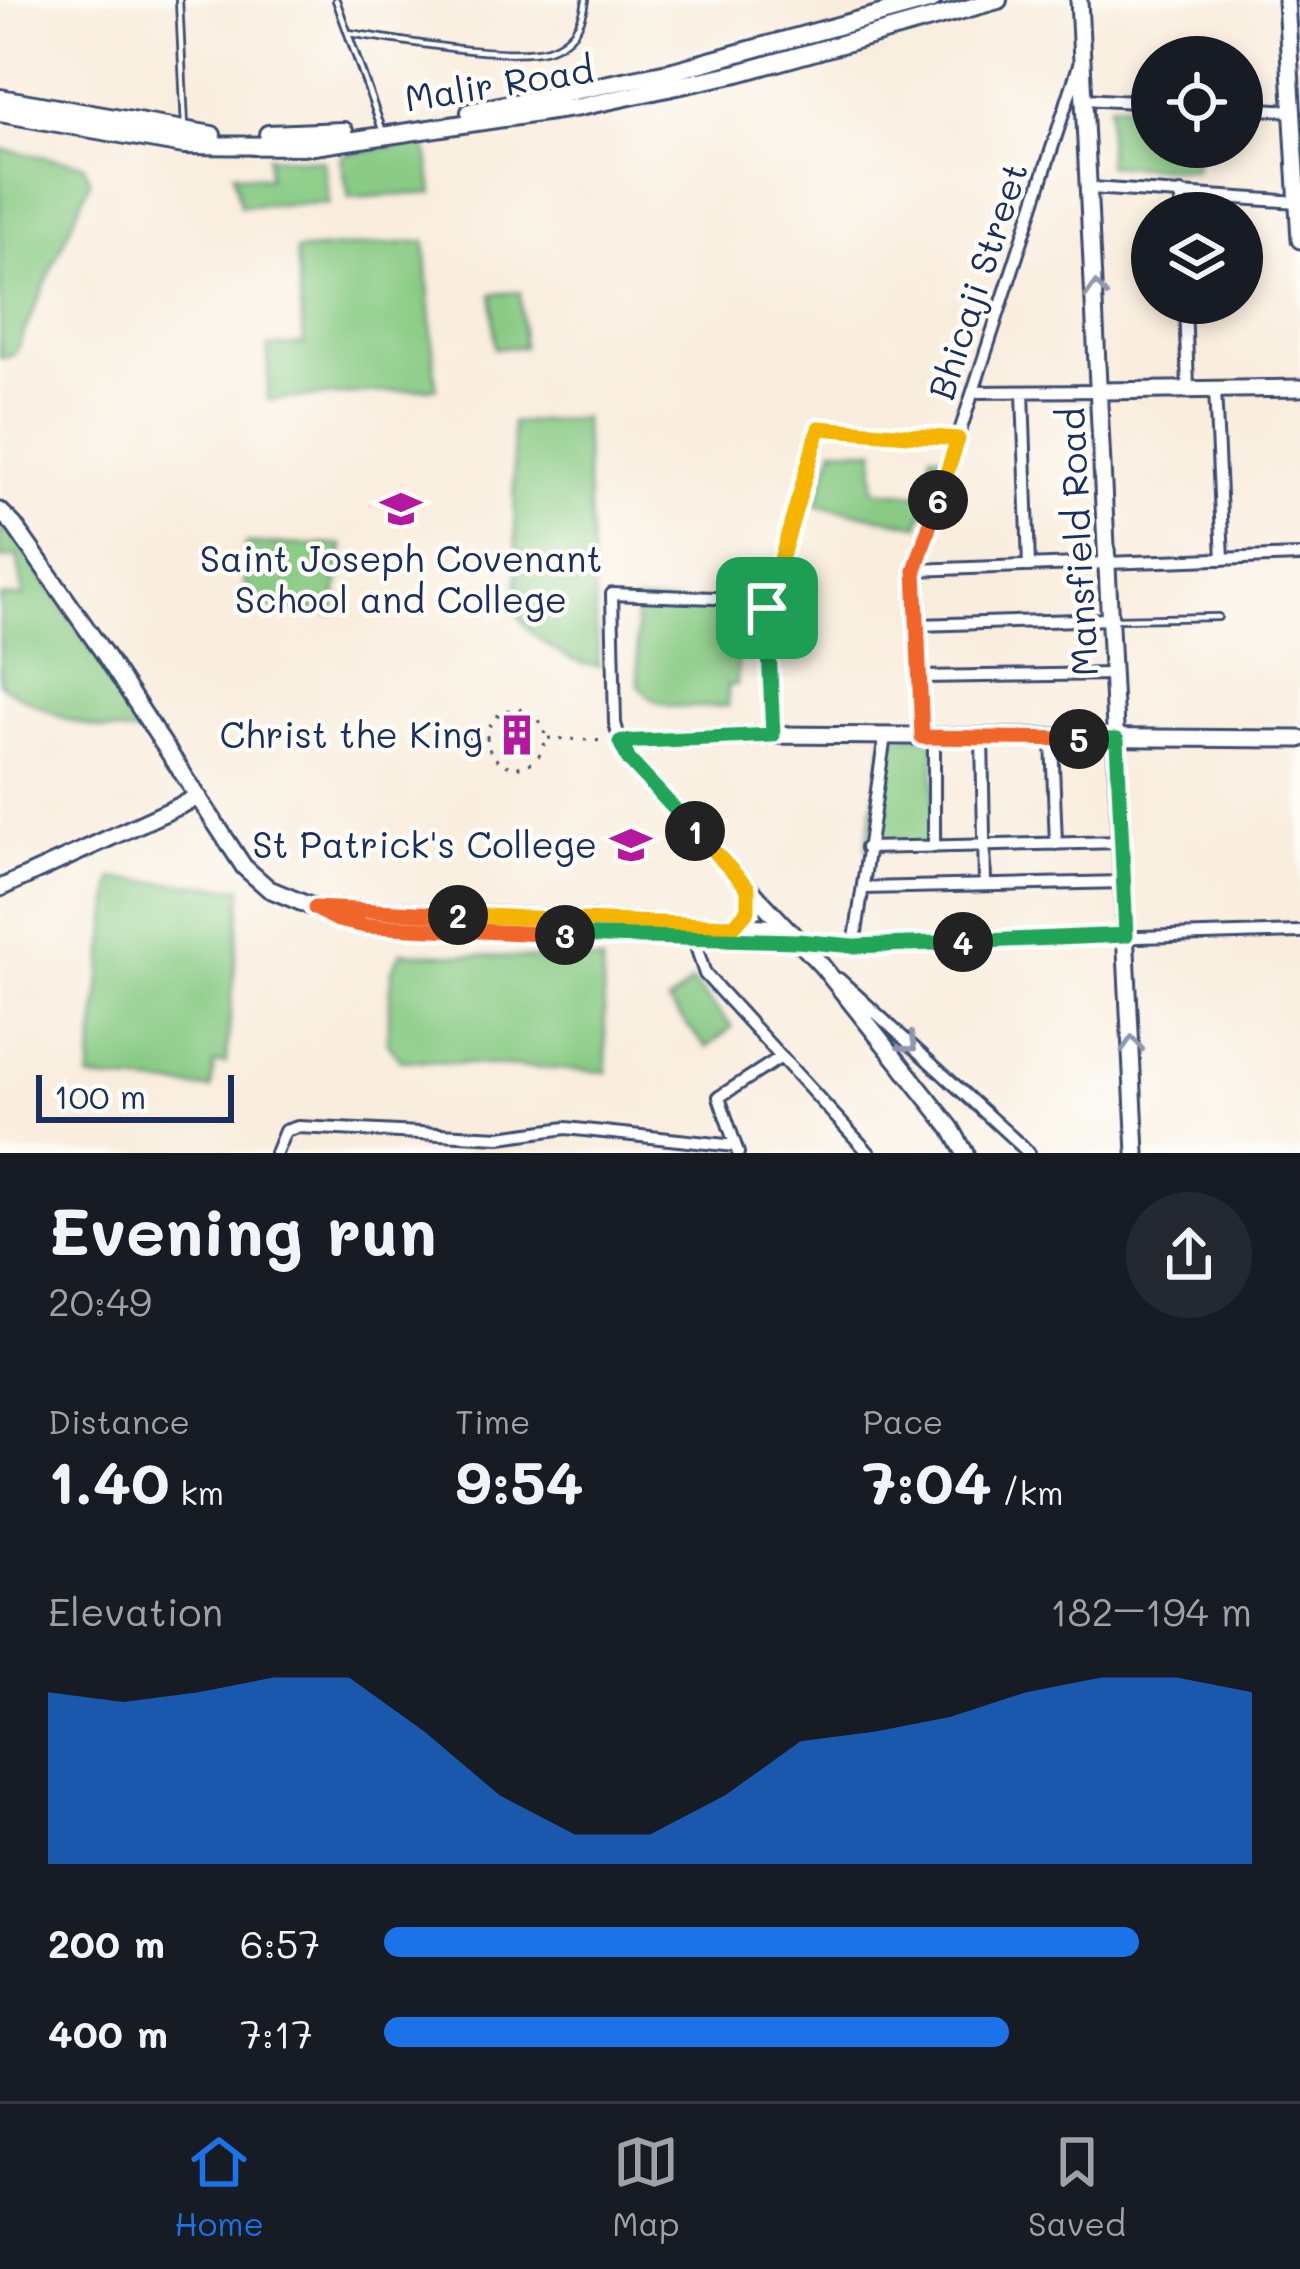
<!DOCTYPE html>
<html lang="en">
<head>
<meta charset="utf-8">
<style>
  body { margin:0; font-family:Mali,sans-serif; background:#242831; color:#f1f3f6; height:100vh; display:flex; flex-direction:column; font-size:45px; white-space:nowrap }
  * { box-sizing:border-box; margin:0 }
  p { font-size:39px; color:#9ea1a6 }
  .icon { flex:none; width:66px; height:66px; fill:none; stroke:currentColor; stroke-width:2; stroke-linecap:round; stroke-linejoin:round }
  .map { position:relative; height:1153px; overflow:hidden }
  .panel { display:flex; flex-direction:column; background:#171b24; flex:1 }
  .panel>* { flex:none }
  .tools { position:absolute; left:1131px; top:36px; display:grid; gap:24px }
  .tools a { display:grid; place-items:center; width:132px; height:132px; border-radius:50%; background:#171b24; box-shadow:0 6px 18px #0003; font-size:60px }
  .scale { position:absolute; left:36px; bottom:30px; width:198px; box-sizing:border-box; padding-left:12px; border:6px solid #1b2f5e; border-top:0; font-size:33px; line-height:42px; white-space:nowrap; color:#1b2f5e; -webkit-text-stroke:9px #fdfcf7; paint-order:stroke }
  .pin { position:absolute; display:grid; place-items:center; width:102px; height:102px; color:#fff; margin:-51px; border-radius:24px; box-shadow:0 6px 18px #0006 }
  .km { position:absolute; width:60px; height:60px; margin:-30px; border-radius:50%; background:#222; color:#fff; font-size:33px; line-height:60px; text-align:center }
  .round { display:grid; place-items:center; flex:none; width:126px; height:126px; border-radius:63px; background:#242831 }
  .summary { display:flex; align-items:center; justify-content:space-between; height:204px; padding:0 48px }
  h1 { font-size:66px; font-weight:700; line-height:90px }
  .metrics { display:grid; grid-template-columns:repeat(3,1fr); gap:18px; height:204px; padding:12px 48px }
  .metrics div { display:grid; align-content:center }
  .metrics b { font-size:60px; font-weight:700 }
  .metrics small { font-size:33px; font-weight:400 }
  .metrics p { font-size:33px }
  .chart { height:336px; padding:24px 48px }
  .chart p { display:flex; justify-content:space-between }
  .chart svg { width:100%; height:216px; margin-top:12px; fill:#1a73e8; opacity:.7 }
  ul { padding:0 48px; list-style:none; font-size:39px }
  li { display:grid; grid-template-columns:192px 144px 1fr; align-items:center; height:90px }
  li i { height:30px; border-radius:15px; background:#1a73e8 }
  .menu { display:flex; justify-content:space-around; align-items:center; height:168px; border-top:3px solid #363941; background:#171b24; font-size:33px; color:#9ea1a6 }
  .menu a { display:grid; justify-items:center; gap:6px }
  .menu .active { color:#1a73e8 }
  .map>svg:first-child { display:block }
  .green { fill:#89cb84; stroke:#527d71; stroke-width:3 }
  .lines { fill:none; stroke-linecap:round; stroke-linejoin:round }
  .lane-casing { stroke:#3c4c71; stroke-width:10 }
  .street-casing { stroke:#3c4c71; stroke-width:16 }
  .secondary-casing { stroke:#3c4c71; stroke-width:21 }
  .primary-casing { stroke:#3c4c71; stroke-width:22 }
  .path { stroke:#3c4c71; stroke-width:3; stroke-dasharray:3 9; stroke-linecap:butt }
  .lane { stroke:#fff; stroke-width:4.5 }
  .street { stroke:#fff; stroke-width:10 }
  .secondary { stroke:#fff; stroke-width:15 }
  .primary { stroke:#fff; stroke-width:16 }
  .oneway { stroke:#8d97ae }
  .split-1-casing { stroke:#fff; stroke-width:24 }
  .split-2-casing { stroke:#fff; stroke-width:24 }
  .split-3-casing { stroke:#fff; stroke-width:24 }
  .split-4-casing { stroke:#fff; stroke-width:24 }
  .split-5-casing { stroke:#fff; stroke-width:24 }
  .split-6-casing { stroke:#fff; stroke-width:24 }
  .split-7-casing { stroke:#fff; stroke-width:24 }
  .split-1 { stroke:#22a559; stroke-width:15 }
  .split-2 { stroke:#f5b400; stroke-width:15 }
  .split-3 { stroke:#f0652b; stroke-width:15 }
  .split-4 { stroke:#22a559; stroke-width:15 }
  .split-5 { stroke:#22a559; stroke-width:15 }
  .split-6 { stroke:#f0652b; stroke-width:15 }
  .split-7 { stroke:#f5b400; stroke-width:15 }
  .labels { text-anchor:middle; stroke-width:9; stroke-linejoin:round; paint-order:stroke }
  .street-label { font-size:36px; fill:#1b2f5e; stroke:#fdfcf7 }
  .poi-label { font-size:36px; fill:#1b2f5e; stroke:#fdfcf7; text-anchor:end }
</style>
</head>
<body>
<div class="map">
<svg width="1300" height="1153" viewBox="0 0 1300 1153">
  <rect width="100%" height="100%" fill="#fdfcf7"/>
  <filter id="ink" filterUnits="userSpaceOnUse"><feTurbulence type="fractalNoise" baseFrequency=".00833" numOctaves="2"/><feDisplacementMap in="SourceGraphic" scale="24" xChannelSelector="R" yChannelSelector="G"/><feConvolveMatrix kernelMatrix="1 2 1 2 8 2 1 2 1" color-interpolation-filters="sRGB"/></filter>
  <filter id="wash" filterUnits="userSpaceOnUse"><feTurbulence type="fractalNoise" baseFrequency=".004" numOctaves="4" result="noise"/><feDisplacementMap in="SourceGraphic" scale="48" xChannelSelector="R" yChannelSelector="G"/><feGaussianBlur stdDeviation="2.7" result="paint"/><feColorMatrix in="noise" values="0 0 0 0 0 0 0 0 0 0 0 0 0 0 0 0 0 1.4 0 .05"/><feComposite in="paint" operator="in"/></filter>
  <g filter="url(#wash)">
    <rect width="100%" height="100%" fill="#f9eddd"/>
    <path class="green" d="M1109,104L1152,106V147H1196L1195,170L1107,165Z
      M426,142L433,193L349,198L341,158L344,154Z
      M0,149L83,164L90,181L16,351L11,356L0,358Z
      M268,156L324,161L329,203L240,206L234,173L268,178Z
      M425,241L436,388L268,400V347L304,344L296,251Z
      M520,292L523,347L495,348L492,294Z
      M583,418L599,666C574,666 528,637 518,614L512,423Z
      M834,448L875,450L874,490L927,495L931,453L943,455L919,525L816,505Z
      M8,528L150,733C92,736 48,713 0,684V597L24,596L17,556L0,559V529L3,532Z
      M245,544L343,545L334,614L245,604Z
      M635,602L729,606V616L740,617L737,685H728V706C695,706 658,715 639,685Z
      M885,736L934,737V847L866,848Z
      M113,879L242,888L226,1063H214L211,1089L89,1079Z
      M401,952L602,962L607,1072L400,1060L387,1042L392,970Z
      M692,982L732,1027L707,1048L668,1003Z"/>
  </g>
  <g filter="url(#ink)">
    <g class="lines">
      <g class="lane-casing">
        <path id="lane" d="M179,0L185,127
          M336,0L382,129
          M348,33C395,39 506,61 548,49C572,41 583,24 586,0
          M1115,619L1218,617"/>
      </g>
      <g class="street-casing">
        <path id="street" d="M1084,99L1152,103
          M1242,108L1293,111
          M1091,188L1298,202
          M1181,193V213
          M1185,303L1188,389
          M1215,389L1223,559
          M973,392L1101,391
          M1023,392L1029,566
          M915,570L1300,556
          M766,600L773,735
          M918,625L1111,619
          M921,677L1114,674
          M922,737L915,570L1079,65
          M934,737V847
          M982,738L985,884
          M1052,739L1056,844
          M620,742L615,723L612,594L766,600L819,428L958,439
          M866,848L1122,842
          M863,888L1124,882
          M692,934L705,974L869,1153
          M800,942L854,946L1300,932
          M854,946L885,736
          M839,979L1029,1153
          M276,1153L285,1131L298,1127L500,1137L566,1128L735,1146
          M738,1153L719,1097L781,1057"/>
      </g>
      <g class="secondary-casing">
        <path id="secondary" d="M1079,0L1136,1153
          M1286,0L1300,240
          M1101,391L1300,388
          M0,511L14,525L103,652L244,867L269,889L315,908
          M0,888L199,797
          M786,928L315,908L338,920L365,926L797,941
          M965,1153L951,1128L822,966L629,760L620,742L773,735L1300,739"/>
      </g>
      <g class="primary-casing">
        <path id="primary" d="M0,98L212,135
          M470,112L673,71L932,0
          M0,113L184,145L314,146L579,107L738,73L998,0
          M268,134L344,131"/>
      </g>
      <path class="path" d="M487 738a29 29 0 1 1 58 0a29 29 0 1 1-58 0Z
        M548,738L604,741
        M455,739L486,738"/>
      <use href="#lane" class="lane"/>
      <use href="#street" class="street"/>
      <use href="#secondary" class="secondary"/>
      <use href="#primary" class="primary"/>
    </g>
    <defs><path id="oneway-chevron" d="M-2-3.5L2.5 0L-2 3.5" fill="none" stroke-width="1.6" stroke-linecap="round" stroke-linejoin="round" transform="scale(3)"/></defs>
    <g class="oneway">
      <use href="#oneway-chevron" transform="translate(1096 290) rotate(-93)"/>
      <use href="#oneway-chevron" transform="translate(909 1044) rotate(42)"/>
      <use href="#oneway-chevron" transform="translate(1132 1044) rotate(-93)"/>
    </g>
  </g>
  <g class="lines" filter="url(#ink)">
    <g class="split-1-casing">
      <path id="split-1" d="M695,831L629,760L620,742L773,735L767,608"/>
    </g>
    <g class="split-2-casing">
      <path id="split-2" d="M458,915L734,926L748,910V888L695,831"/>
    </g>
    <g class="split-3-casing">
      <path id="split-3" d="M458,915L315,908L338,920L365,926L565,935"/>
    </g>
    <g class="split-4-casing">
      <path id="split-4" d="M565,935L797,941L854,946L963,942"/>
    </g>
    <g class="split-5-casing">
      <path id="split-5" d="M963,942L1126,935L1117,740L1079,739"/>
    </g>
    <g class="split-6-casing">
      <path id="split-6" d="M938,500L915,570L922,737L1079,739"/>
    </g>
    <g class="split-7-casing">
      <path id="split-7" d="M767,608L819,428L958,439L938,500"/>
    </g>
    <use href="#split-1" class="split-1"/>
    <use href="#split-2" class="split-2"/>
    <use href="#split-3" class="split-3"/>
    <use href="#split-4" class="split-4"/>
    <use href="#split-5" class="split-5"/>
    <use href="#split-6" class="split-6"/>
    <use href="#split-7" class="split-7"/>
  </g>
  <defs>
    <g id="university-bare" transform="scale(3.24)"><path d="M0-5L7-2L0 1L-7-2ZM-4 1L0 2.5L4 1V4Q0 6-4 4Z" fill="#b5179e" stroke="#fdfcf7" stroke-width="2.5" paint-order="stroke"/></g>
    <g id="building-bare" transform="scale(3.24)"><path d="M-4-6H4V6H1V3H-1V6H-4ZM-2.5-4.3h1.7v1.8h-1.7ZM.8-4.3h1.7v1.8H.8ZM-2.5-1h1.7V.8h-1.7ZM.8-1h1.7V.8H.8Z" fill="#b5179e" stroke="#fdfcf7" stroke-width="2.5" paint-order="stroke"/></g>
  </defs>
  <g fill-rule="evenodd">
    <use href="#university-bare" x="401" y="509"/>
    <use href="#building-bare" x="517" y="735"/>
    <use href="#university-bare" x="631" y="845"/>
  </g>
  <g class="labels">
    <g class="street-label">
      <text transform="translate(499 84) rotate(-9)" y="13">Malir Road</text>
      <text transform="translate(978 281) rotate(-72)" y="13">Bhicaji Street</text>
      <text transform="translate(1078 542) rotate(-93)" y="13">Mansfield Road</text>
    </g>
    <g class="poi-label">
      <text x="401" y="572" text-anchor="middle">Saint Joseph Covenant<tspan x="401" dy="41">School and College</tspan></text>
      <text x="483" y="748">Christ the King</text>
      <text x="597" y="858">St Patrick's College</text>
    </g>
  </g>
</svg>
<div class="tools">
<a><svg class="icon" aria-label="locate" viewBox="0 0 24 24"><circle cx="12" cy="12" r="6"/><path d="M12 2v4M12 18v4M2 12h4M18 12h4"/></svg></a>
<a><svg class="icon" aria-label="layers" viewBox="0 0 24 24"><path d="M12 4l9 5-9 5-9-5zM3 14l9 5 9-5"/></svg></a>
</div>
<div class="scale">100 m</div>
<div class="pin" style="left:767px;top:608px;background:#1e9e55"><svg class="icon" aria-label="arrive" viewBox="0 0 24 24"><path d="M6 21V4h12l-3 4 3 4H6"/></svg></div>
<b class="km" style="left:695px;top:831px">1</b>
<b class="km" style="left:458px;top:915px">2</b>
<b class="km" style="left:565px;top:935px">3</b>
<b class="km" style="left:963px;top:942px">4</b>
<b class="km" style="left:1079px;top:739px">5</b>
<b class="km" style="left:938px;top:500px">6</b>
</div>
<section class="panel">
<div class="summary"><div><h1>Evening run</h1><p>20:49</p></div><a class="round"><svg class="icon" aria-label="share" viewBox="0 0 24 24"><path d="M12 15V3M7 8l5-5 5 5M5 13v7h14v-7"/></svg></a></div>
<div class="metrics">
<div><p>Distance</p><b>1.40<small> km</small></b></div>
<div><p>Time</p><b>9:54</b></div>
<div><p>Pace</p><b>7:04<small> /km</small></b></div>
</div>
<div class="chart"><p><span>Elevation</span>182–194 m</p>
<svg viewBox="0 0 160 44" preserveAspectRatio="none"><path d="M0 44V9L10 11L20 9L30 6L40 6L50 17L60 30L70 38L80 38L90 30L100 19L110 17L120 14L130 9L140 6L150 6L160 9V44z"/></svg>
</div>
<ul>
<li><b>200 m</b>6:57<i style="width:87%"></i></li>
<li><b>400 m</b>7:17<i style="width:72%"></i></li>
</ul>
</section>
<nav class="menu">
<a class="active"><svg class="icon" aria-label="home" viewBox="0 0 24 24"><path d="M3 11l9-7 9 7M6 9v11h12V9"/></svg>Home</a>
<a><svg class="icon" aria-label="map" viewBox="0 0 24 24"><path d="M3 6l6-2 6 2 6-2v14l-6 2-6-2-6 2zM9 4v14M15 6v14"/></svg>Map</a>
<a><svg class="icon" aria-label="saved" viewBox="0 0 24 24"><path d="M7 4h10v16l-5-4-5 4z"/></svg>Saved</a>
</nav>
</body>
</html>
